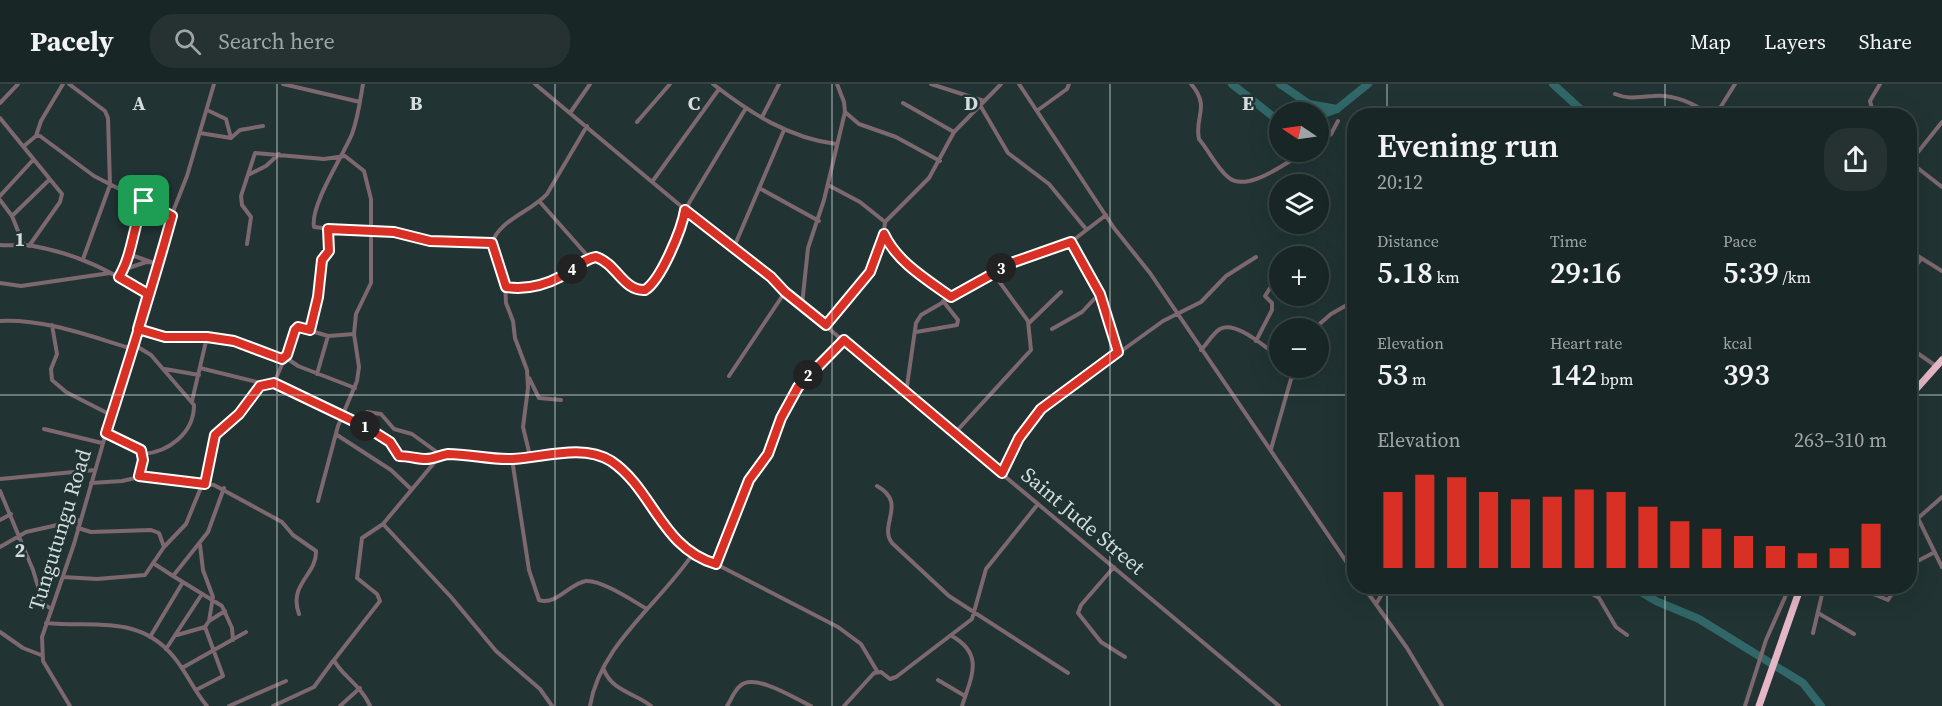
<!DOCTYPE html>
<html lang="en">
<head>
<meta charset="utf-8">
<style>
  body { margin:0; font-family:"Source Serif 4",serif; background:#263232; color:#f1f3f6; height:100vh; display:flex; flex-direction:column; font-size:22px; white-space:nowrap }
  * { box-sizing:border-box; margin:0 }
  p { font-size:20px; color:#9fa5a7 }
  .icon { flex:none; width:33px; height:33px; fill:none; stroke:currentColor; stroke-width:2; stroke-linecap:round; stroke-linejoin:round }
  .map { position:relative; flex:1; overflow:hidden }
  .side { position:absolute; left:1347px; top:24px; width:570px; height:486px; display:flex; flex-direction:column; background:#192626; border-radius:24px; box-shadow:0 6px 24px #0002,0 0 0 2px #374343 }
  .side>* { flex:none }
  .needle { width:39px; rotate:283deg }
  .controls { position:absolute; left:1269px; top:18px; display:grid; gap:12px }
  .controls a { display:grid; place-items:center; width:60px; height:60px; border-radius:50%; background:#192626; box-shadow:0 6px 24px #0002,0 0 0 2px #374343; font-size:30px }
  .pin { position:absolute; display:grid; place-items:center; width:51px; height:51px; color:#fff; margin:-26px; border-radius:12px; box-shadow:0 3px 9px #0006 }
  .km { position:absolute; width:30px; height:30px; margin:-15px; border-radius:50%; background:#222; color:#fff; font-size:16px; line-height:30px; text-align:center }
  .round { display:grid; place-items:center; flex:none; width:63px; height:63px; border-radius:24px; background:#263232 }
  .head { display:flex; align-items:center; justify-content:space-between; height:102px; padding:0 30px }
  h1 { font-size:33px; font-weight:600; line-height:45px }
  .figures { display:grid; grid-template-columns:repeat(3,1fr); gap:9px; height:102px; padding:6px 30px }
  .figures div { display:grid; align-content:center }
  .figures b { font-size:30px; font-weight:600 }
  .figures small { font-size:16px; font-weight:400 }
  .figures p { font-size:16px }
  .chart { height:168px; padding:12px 30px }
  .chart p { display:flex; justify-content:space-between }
  .chart svg { width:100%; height:108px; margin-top:6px; stroke:#d93025; stroke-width:6 }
  header { display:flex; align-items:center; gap:36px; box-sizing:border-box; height:84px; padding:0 30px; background:#192626; border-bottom:2px solid #374343 }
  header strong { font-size:28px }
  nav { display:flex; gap:33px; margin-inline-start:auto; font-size:21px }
  .search { width:420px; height:54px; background:#263232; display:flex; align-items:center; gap:15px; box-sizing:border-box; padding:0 21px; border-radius:24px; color:#9fa5a7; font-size:22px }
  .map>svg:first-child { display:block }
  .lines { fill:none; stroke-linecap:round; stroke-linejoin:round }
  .river { stroke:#316768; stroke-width:8 }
  .street { stroke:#7c686e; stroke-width:4 }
  .highway { stroke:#e5b6c5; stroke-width:7 }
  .route-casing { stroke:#fff; stroke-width:12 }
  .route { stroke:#d93025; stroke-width:8 }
  .grid { fill:none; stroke:#d2dddd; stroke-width:1.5; stroke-opacity:0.55 }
  .labels { text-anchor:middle; stroke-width:5; stroke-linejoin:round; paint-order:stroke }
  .street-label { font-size:21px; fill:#d2dddd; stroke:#213333 }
  .grid-label { font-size:20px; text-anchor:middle; font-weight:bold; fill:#d2dddd; stroke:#213333; stroke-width:5; stroke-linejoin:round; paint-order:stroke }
</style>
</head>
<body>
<header>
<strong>Pacely</strong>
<div class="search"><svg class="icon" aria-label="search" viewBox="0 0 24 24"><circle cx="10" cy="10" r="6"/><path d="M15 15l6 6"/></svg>Search here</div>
<nav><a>Map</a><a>Layers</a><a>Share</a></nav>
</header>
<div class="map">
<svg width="1942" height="622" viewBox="0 0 1942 622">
  <rect width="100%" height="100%" fill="#213333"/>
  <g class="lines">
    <path class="river" d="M1232,0L1280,38
      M1280,0L1309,20L1337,25
      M1553,0L1588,32
      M1318,32L1337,25L1368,0
      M1631,502L1656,517L1699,535L1803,599L1821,622"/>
    <path class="street" d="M69,0L105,27L108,34L110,101L83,175
      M283,0L360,18
      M363,0C360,17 358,34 352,50C343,72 310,121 314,143L359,148H394L430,157L492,159
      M535,0L700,138L771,193L785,208L1279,622
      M713,0C750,29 789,54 836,60
      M931,0L984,17
      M1019,0L1114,144L1150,189L1354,489
      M1191,0C1211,23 1194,33 1199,55C1209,67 1216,83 1228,93C1246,110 1287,78 1305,68
      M1615,10C1630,16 1638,13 1653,12C1673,10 1695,19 1710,32
      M0,19L18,0
      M903,19L954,48
      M980,21L1008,69L1049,100L1086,145
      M207,26L226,35L231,54
      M1038,26L1067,5L1069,0
      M845,28L859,40L896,53L940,77
      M570,29L590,0
      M1715,32L1735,0
      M1874,32L1870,17L1880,0
      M762,33L779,0
      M0,34L62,110L60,118L29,162
      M637,38L670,0
      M200,49L231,54L240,46L263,42
      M36,52L41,37L63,0
      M1318,59L1331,50L1338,37
      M24,62L36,52H40L94,92L172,132
      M1910,78L1942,38
      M1910,78L1942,103
      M250,90L266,82L279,70
      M652,98L719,5
      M828,101L860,118L885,138
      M759,104L819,137
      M0,112L33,76
      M0,116L12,132L24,162
      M540,118L585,169
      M12,132L48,97
      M884,151C898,179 927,194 951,213
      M1071,158L1099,210L1118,268
      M247,160L251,133L242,121L241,112L255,69L324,75L345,72L364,87L371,115V199L356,230L354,250L328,252L298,243L274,299L361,340L390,358L399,372L437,374
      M0,161C11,162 22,160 33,162C79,170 109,187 148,210
      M734,163L784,46
      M1910,167L1942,187
      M129,170L151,178
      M123,186L146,178L159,179
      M1910,189L1921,175
      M119,193C133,170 133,141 144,117
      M0,199L21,202L110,189
      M506,203C525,207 546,201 562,192C574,186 583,176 596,173C617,180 623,207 645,206L650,203L680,145L689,119L746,24
      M802,221L808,164L824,116L845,28L844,18L837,0
      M0,237C46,235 89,252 133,265
      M1029,239L1061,208
      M52,241L57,270L51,285L52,296L66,308L111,331
      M826,241L870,188L883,159L885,138L929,94L954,48L1001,0
      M1315,244L1331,230L1354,217
      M138,245L165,253H207L234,257L282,275
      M1052,245L1082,228L1099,210
      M310,246L318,213L322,176L329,167L328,145
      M916,248L957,241L958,236L943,217
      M1256,257L1272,226V219L1265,212L1272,201
      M133,260L151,271L194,321C194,349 169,368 143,370
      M1910,264L1936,282
      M1201,266C1207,260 1213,249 1220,245C1237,236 1266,265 1280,273
      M285,273L298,282L355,304
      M200,284L265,300L274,299
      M165,285L199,291
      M317,290L328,252
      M729,292L785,208
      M529,294L539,314L561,316
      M906,309L916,239L921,231L1004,183L1026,173L1067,161L1106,131
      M192,317L207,253
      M356,337L367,328L381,330L394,345L412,350L441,371
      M44,345L102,359
      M106,349L141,366L143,376L139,392
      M954,350L1031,266L1028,237L993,189
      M337,351L391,386L411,405
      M1271,365L1291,295L1302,284
      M530,372L523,343L528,304L527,286L515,254L513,237L506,219L505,198L492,159C499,136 532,127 547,110L587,42
      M512,375L529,486L539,516C556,522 570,499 586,497C602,496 633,517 647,525
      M1002,389L1019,354L1041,325L1163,237L1201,218L1226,192L1256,173
      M0,395L95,386
      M91,399L122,397L144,392L214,401L282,438L293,451L316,467C317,491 288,500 299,530
      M205,400L215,351L239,330L256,307L265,300
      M877,402C908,419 878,441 892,459L949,512L1068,589
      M224,404L208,448L173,492L222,522L232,544L233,556
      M0,407L33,486L43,519L51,525
      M318,417L338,342L357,297L359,283L354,250
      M1910,418L1942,483
      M0,436L11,430
      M1916,436L1942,413
      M383,440L451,513L496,567L540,605L552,622
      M78,444L91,448L151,446L159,449L164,463
      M200,461L203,486L213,513L209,537
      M0,463L26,448L80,436
      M153,479L173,492
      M716,480L749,396L768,370L781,334L792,314L804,295L844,256
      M1910,481L1933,469
      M1114,483L1081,521L1078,529L1101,558L1125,573
      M63,493L97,495L145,491L164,463L186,440L202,401
      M1363,502L1407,564L1442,622
      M1579,502L1599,514L1616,543L1627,551
      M1866,507L1888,516L1897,502
      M1369,509L1383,507
      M1376,520L1387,502
      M1818,529L1854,550
      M46,539C93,544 138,530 173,572C186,587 194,607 207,622
      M0,548L23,564L41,571
      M1813,549L1824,502
      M177,551L205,543
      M952,552C985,571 971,593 962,622
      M150,553L183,498
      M166,565L202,510
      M182,584L246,548
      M604,586C612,607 637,610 651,622
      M938,596L965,612
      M196,606L223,592L205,543L209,537L225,527
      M70,622L43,577L42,553L74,460L106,349L125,295L174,125L187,92L214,0
      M229,622L286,597
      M273,622L314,603L333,577
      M340,622L360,604
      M370,622C362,602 339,589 334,576L380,517L377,510L357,494L362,454L383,440L439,373L446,370L512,375L550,370H582L610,377L631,398L671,449L692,471L716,480L838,543L861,560L877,587
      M590,622C600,561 659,520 692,471
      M727,622C731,616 734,607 740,602C754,588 796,615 811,622
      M844,622L874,589L881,588L890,595L896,593L972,535L986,485L1038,420
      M1745,622L1766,556L1790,502"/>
    <path class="highway" d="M1910,312L1942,276
      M1759,622L1801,502"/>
  </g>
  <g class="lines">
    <g class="route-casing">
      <path id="route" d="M144,117L172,132C152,205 129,277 106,349L141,366L143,376L139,392L205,400L215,351L239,330L260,302L274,299L368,344L390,358L399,372C409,372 417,375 426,375C434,375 440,371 448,370C469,370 491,376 512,375C542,374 582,359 611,377C653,405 661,464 716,480L749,396L768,370L781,334L798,303L844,256L1002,389L1019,354L1041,325L1118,268L1100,210L1071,158L1014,178L951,213C926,195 897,178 884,150L870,188L826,241L785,208L771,193L685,126C682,145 661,196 645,206C623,207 617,180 596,173C583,175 574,186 562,192C545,201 525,206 506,203L492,159L430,157L394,148L328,145L329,167L322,176L318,213L310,246L298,243L295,246L287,271L282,275L234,257L207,253H165L138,245L148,210L119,193C133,170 133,141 144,117"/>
    </g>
    <use href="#route" class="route"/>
  </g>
  <path class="grid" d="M277,0V622M555,0V622M832,0V622M1110,0V622M1387,0V32M1665,0V32M0,311H1354M1910,311H1942M1387,502V622M1665,502V622"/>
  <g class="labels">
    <g class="street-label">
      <text transform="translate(1083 437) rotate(40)" y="7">Saint Jude Street</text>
      <text transform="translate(60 446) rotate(-73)" y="7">Tungutungu Road</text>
    </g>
  </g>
  <g class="grid-label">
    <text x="139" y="26">A</text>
    <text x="416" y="26">B</text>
    <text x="694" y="26">C</text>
    <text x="971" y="26">D</text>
    <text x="1248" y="26">E</text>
    <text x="20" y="162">1</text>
    <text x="20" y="473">2</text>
  </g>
</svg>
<div class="controls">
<a><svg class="needle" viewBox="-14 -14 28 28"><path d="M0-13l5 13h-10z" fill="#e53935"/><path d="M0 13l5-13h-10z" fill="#9fa5a7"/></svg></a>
<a><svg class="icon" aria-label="layers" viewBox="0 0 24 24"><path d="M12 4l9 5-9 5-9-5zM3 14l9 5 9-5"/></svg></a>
<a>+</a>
<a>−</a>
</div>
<div class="pin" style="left:144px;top:117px;background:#1e9e55"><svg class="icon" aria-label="arrive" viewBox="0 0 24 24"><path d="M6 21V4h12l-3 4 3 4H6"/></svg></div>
<b class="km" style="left:365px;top:342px">1</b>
<b class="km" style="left:808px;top:291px">2</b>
<b class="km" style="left:1001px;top:184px">3</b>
<b class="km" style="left:572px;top:185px">4</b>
<section class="side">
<div class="head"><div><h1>Evening run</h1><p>20:12</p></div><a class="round"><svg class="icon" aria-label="share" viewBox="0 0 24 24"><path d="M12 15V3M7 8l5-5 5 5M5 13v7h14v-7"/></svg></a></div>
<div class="figures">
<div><p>Distance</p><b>5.18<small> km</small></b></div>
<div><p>Time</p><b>29:16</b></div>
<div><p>Pace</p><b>5:39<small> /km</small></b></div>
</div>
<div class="figures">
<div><p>Elevation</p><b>53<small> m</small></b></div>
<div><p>Heart rate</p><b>142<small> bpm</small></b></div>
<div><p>kcal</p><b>393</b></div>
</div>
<div class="chart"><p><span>Elevation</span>263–310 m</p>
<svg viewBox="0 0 160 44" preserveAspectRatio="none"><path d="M5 44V13M15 44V6M25 44V7M35 44V13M45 44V16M55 44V15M65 44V12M75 44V13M85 44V19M95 44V25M105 44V28M115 44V31M125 44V35M135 44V38M145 44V36M155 44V26"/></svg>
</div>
</section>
</div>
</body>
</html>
